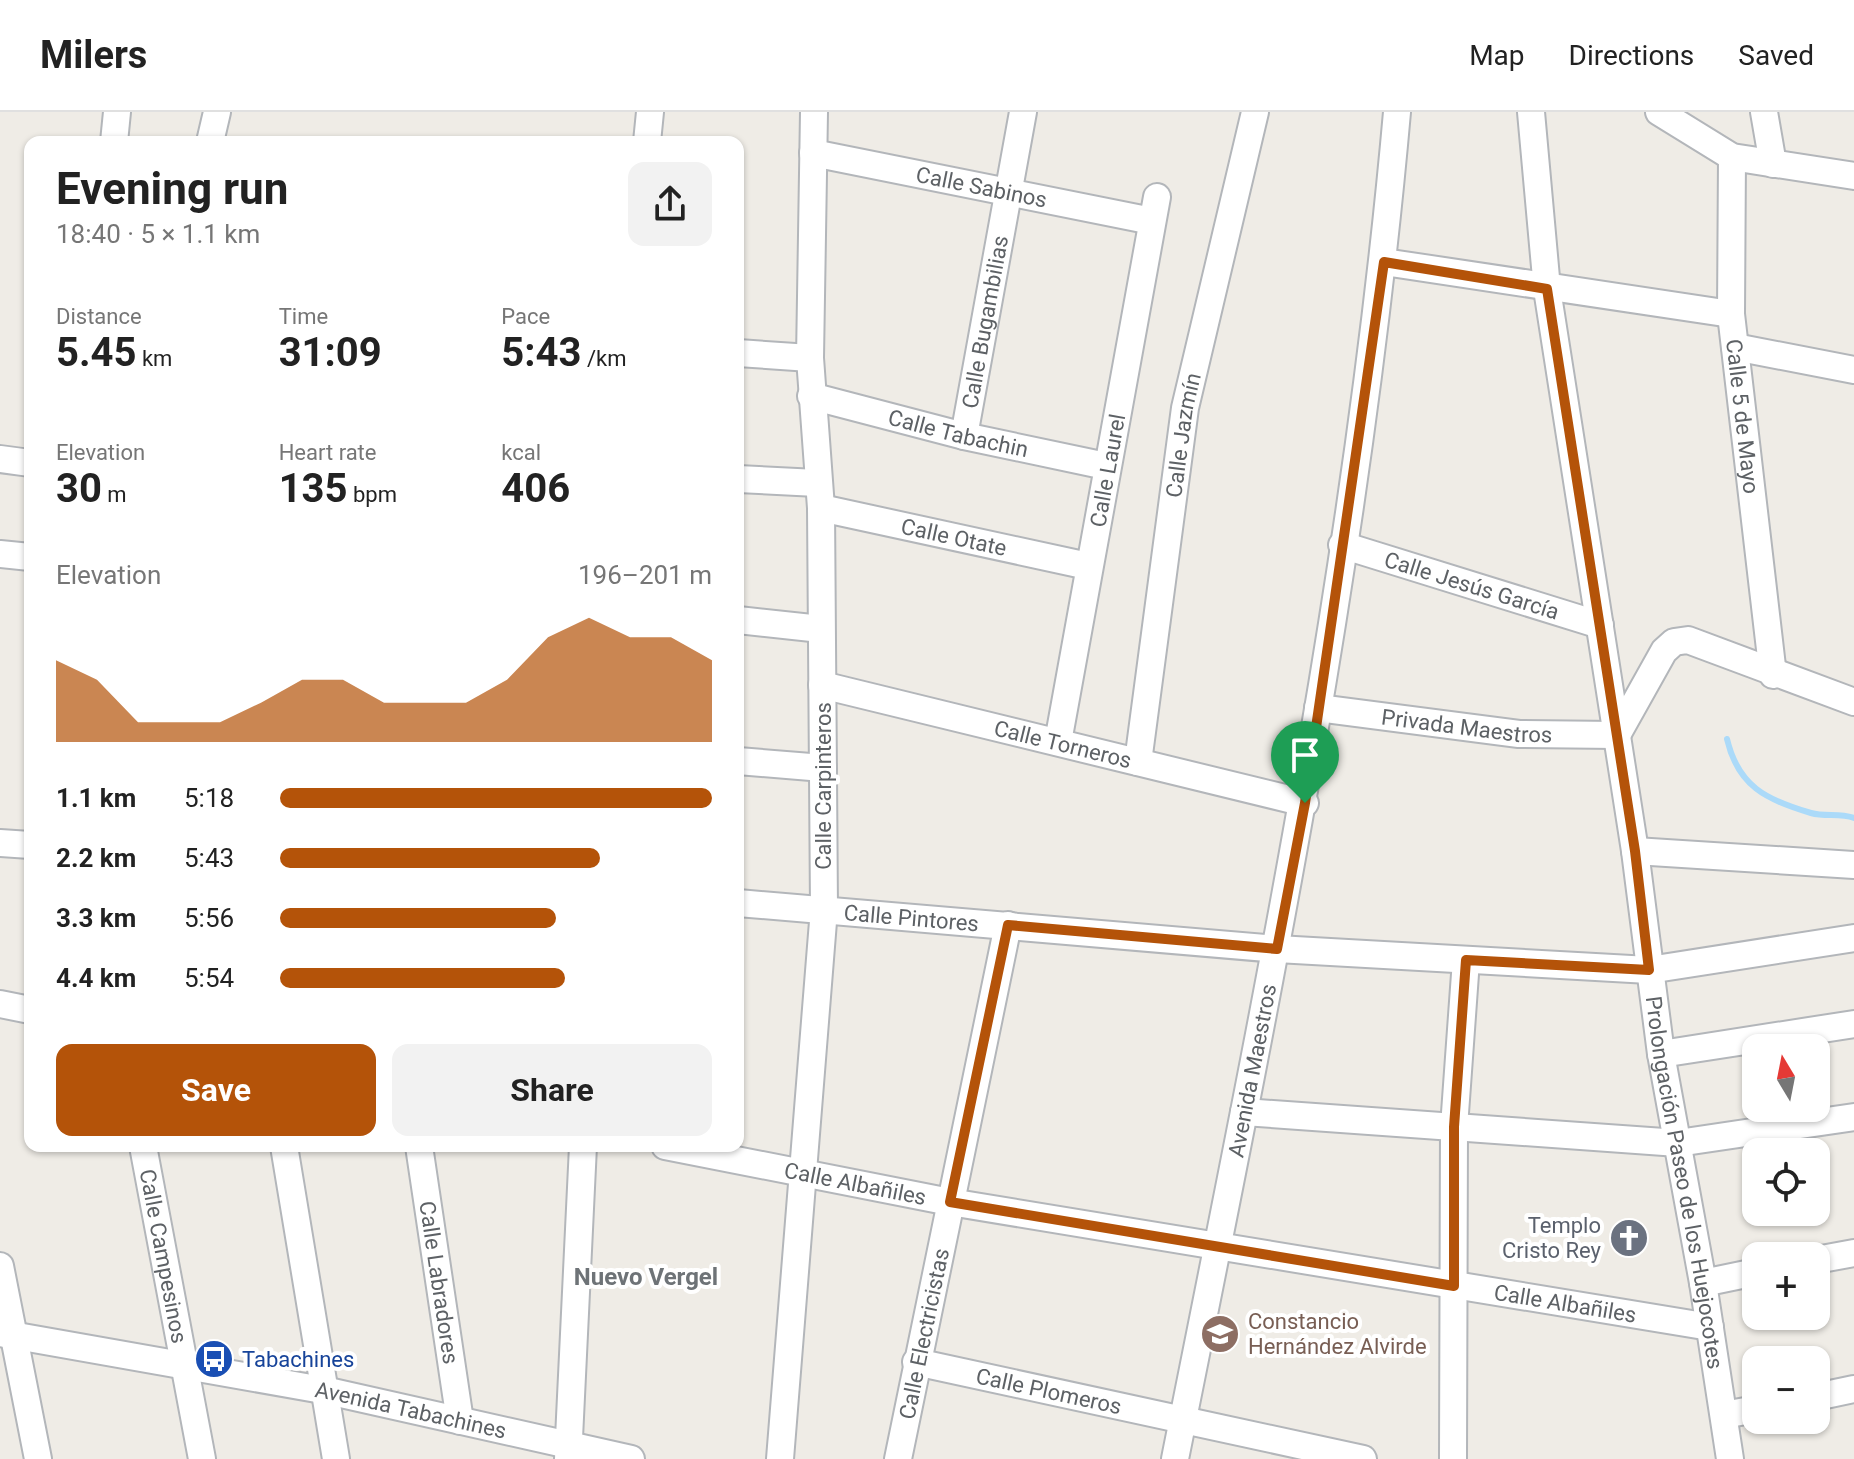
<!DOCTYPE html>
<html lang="en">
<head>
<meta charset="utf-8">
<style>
  body { margin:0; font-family:Roboto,sans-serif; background:#f2f2f2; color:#222; height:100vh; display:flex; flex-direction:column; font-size:30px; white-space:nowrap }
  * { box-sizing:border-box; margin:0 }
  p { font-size:26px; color:#767676 }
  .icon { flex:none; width:44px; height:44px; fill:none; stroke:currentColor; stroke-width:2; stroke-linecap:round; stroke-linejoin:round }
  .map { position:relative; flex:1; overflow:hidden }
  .drawer { position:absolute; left:24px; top:24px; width:720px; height:1016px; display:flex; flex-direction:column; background:#fff; border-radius:16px; box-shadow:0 2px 6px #0004 }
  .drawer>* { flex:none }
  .needle { width:52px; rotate:350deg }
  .fabs { position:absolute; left:1742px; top:922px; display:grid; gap:16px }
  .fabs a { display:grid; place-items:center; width:88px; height:88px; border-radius:16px; background:#fff; box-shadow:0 2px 6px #0004; font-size:40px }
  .pin { position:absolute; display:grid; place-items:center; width:68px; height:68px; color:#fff; margin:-82px -34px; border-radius:50% 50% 50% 0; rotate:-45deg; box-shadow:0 0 8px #0007 }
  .pin .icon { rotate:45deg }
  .round { display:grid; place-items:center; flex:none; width:84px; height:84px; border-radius:16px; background:#f2f2f2 }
  .head { display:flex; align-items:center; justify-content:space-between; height:136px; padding:0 32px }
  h1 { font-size:44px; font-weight:700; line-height:60px }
  .stats { display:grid; grid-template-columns:repeat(3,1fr); gap:12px; height:136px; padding:8px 32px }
  .stats div { display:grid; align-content:center }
  .stats b { font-size:40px; font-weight:700 }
  .stats small { font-size:22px; font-weight:400 }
  .stats p { font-size:22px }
  .chart { height:224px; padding:16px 32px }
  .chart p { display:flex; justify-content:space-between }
  .chart svg { width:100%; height:144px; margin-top:8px; fill:#b45309; opacity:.7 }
  .primary-button { display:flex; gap:16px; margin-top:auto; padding:16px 32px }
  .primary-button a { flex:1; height:92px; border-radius:16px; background:#b45309; color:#fff; font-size:32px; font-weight:700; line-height:92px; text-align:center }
  .primary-button a+a { background:#f2f2f2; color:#222 }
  ul { padding:0 32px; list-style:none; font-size:26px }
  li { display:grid; grid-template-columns:128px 96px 1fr; align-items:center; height:60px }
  li i { height:20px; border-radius:10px; background:#b45309 }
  header { display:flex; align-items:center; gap:48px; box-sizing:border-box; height:112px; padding:0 40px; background:#fff; border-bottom:2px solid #e0e0e0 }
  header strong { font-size:38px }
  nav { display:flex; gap:44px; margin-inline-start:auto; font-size:28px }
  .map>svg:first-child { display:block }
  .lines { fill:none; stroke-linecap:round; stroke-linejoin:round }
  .stream { stroke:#abdaf9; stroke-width:6 }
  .minor-casing { stroke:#b3b6ba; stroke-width:30 }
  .minor { stroke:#fff; stroke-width:26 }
  .route-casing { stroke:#fff; stroke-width:16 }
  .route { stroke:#b45309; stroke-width:10 }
  .labels { text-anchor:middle; stroke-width:8; stroke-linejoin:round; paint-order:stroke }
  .street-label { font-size:22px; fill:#5d6165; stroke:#fff }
  .worship-label { font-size:22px; fill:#5b616d; stroke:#fff; text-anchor:end }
  .education-label { font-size:22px; fill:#785e54; stroke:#fff; text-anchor:start }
  .transit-label { font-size:22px; fill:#164399; stroke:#fff; text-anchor:start }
  .neighbourhood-label { font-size:24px; font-weight:bold; fill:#6e7377; stroke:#fff }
</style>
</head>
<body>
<header>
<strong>Milers</strong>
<nav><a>Map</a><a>Directions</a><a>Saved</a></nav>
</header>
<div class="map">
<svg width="1854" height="1347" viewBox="0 0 1854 1347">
  <rect width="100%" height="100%" fill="#efece6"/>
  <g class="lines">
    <path class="stream" d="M1727,627C1738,674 1766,688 1811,701C1825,705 1840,701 1854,706"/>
    <g class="minor-casing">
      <g id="minor">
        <path id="s1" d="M1531,0L1547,177L1635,739L1661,942L1703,1171L1730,1347"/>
        <path d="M1659,0L1732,45L1854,64"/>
        <path d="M1764,0L1773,52"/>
        <path d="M114,30L117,0"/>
        <path d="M210,30L217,0"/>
        <path d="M647,30L650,0"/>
        <path id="s2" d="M813,41L1152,109"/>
        <path id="s3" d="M1732,45L1731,202L1773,563"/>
        <path d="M1384,150L1731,202"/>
        <path d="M1735,235L1854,258"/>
        <path d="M738,241L810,246"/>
        <path id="s4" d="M811,284L964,324L1106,354"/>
        <path id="s5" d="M964,324L1023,0"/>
        <path d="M0,347L30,351"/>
        <path d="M738,367L817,371"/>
        <path id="s6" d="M821,396L1088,454"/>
        <path id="s7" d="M1342,433L1600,513"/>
        <path d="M0,442L30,445"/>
        <path d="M738,508L821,517"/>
        <path id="s8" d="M822,573L1305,691"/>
        <path id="s9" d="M1318,596L1519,622L1617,623L1664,539L1674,530L1688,528L1854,590"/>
        <path id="s10" d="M1058,630L1157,85"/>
        <path d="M738,649L823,656"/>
        <path id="s11" d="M1138,650L1185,296L1255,0"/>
        <path d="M0,731L30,733"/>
        <path d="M1635,739L1854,753"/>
        <path id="s12" d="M738,791L1277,837L1649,858L1854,826"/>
        <path d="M0,892L30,898"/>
        <path d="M1661,942L1854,912"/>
        <path d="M1244,1000L1678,1031L1854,1005"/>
        <path id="s13" d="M143,1034L202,1347"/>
        <path d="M284,1034L336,1347"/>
        <path id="s14" d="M419,1034L460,1309"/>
        <path id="s15" d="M665,1034L950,1090L1710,1215"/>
        <path d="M1816,1148L1854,1141"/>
        <path d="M0,1154L38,1347"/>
        <path d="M1703,1171L1756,1160"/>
        <path id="s16" d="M0,1221L328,1279L631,1347"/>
        <path id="s17" d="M916,1250L1363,1347"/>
        <path d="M1816,1285L1854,1277"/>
        <path d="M1724,1303L1756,1297"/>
        <path d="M568,1347L583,1034"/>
        <path d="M780,1347L824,797L821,396L810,246L814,0"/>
        <path id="s18" d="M898,1347L1008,813"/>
        <path id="s19" d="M1175,1347C1264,901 1357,454 1397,0"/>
        <path d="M1453,1347L1454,1015L1466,848"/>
      </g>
    </g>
    <use href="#minor" class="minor"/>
  </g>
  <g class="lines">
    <g class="route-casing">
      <path id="route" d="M1384,150L1547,177L1635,739L1649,858L1466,848L1454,1015V1174L950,1090L1008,813L1277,837L1305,691Z"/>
    </g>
    <use href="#route" class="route"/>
  </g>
  <defs>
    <g id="church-disc" transform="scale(2)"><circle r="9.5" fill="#6b7280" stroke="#fff"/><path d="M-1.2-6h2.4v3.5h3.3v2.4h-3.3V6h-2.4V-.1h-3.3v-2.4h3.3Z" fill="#fff"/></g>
    <g id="school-disc" transform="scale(2)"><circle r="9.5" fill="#8d6e63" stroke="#fff"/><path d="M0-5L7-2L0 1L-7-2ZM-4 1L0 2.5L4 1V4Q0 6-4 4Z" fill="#fff"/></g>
    <g id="bus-disc" transform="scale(2)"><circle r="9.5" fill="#1a4fb4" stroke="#fff"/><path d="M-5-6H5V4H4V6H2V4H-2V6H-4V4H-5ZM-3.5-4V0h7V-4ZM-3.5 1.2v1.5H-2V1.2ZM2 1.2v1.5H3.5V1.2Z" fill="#fff"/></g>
  </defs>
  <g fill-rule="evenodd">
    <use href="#church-disc" x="1629" y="1126"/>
    <use href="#school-disc" x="1220" y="1222"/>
    <use href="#bus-disc" x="214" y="1247"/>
  </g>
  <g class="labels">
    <g class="street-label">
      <text dy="8" stroke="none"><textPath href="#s2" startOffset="172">Calle Sabinos</textPath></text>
      <text dy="8" stroke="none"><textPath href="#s5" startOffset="116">Calle Bugambilias</textPath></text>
      <text dy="8" stroke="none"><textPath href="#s3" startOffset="260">Calle 5 de Mayo</textPath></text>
      <text dy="8" stroke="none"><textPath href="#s4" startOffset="152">Calle Tabachin</textPath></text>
      <text dy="8" stroke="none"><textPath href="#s11" startOffset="330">Calle Jazmín</textPath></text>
      <text dy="8" stroke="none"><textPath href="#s10" startOffset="276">Calle Laurel</textPath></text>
      <text dy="8" stroke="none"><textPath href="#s6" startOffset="136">Calle Otate</textPath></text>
      <text dy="8" stroke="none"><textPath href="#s7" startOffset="136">Calle Jesús García</textPath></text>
      <text dy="8" stroke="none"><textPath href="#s9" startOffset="150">Privada Maestros</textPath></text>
      <text dy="8" stroke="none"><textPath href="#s8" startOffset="248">Calle Torneros</textPath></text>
      <text transform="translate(823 674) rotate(-90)" y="8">Calle Carpinteros</text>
      <text dy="8" stroke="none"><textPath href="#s12" startOffset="174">Calle Pintores</textPath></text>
      <text dy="8" stroke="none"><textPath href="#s19" startOffset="396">Avenida Maestros</textPath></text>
      <text dy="8" stroke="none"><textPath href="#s1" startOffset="1082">Prolongación Paseo de los Huejocotes</textPath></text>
      <text dy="8" stroke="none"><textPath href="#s15" startOffset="194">Calle Albañiles</textPath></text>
      <text dy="8" stroke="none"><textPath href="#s13" startOffset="112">Calle Campesinos</textPath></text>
      <text dy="8" stroke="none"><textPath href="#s14" startOffset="138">Calle Labradores</textPath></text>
      <text dy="8" stroke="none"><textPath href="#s15" startOffset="914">Calle Albañiles</textPath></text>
      <text dy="8" stroke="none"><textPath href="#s18" startOffset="128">Calle Electricistas</textPath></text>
      <text dy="8" stroke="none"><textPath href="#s17" startOffset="136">Calle Plomeros</textPath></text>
      <text dy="8" stroke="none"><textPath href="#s16" startOffset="418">Avenida Tabachines</textPath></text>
    </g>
    <g class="worship-label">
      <text x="1601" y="1121">Templo<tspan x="1601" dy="25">Cristo Rey</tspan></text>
    </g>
    <g class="education-label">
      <text x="1248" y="1217">Constancio<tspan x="1248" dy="25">Hernández Alvirde</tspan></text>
    </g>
    <g class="transit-label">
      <text x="242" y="1255">Tabachines</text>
    </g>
    <g class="neighbourhood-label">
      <text x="646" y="1173">Nuevo Vergel</text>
    </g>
  </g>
</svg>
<div class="fabs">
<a><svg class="needle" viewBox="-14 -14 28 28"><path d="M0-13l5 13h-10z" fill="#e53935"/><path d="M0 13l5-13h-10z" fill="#767676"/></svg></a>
<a><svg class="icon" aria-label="locate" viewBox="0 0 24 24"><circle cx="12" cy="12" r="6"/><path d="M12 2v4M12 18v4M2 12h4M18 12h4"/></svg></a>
<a>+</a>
<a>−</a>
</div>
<div class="pin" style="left:1305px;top:691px;background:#1e9e55"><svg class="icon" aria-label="arrive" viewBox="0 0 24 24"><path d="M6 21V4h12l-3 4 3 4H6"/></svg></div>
<section class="drawer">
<div class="head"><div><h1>Evening run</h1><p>18:40 · 5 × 1.1 km</p></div><a class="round"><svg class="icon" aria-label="share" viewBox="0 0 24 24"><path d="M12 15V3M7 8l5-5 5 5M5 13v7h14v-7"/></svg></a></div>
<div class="stats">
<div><p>Distance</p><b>5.45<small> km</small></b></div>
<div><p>Time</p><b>31:09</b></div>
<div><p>Pace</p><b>5:43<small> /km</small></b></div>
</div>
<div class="stats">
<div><p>Elevation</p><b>30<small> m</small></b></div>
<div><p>Heart rate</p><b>135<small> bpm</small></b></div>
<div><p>kcal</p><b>406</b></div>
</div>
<div class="chart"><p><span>Elevation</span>196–201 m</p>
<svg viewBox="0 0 160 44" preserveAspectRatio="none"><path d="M0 44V19L10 25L20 38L30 38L40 38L50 32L60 25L70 25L80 32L90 32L100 32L110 25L120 12L130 6L140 12L150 12L160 19V44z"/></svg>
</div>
<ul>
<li><b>1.1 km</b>5:18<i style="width:100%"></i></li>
<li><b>2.2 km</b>5:43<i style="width:74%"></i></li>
<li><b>3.3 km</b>5:56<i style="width:64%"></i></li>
<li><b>4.4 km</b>5:54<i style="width:66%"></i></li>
</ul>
<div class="primary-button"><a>Save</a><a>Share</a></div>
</section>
</div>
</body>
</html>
